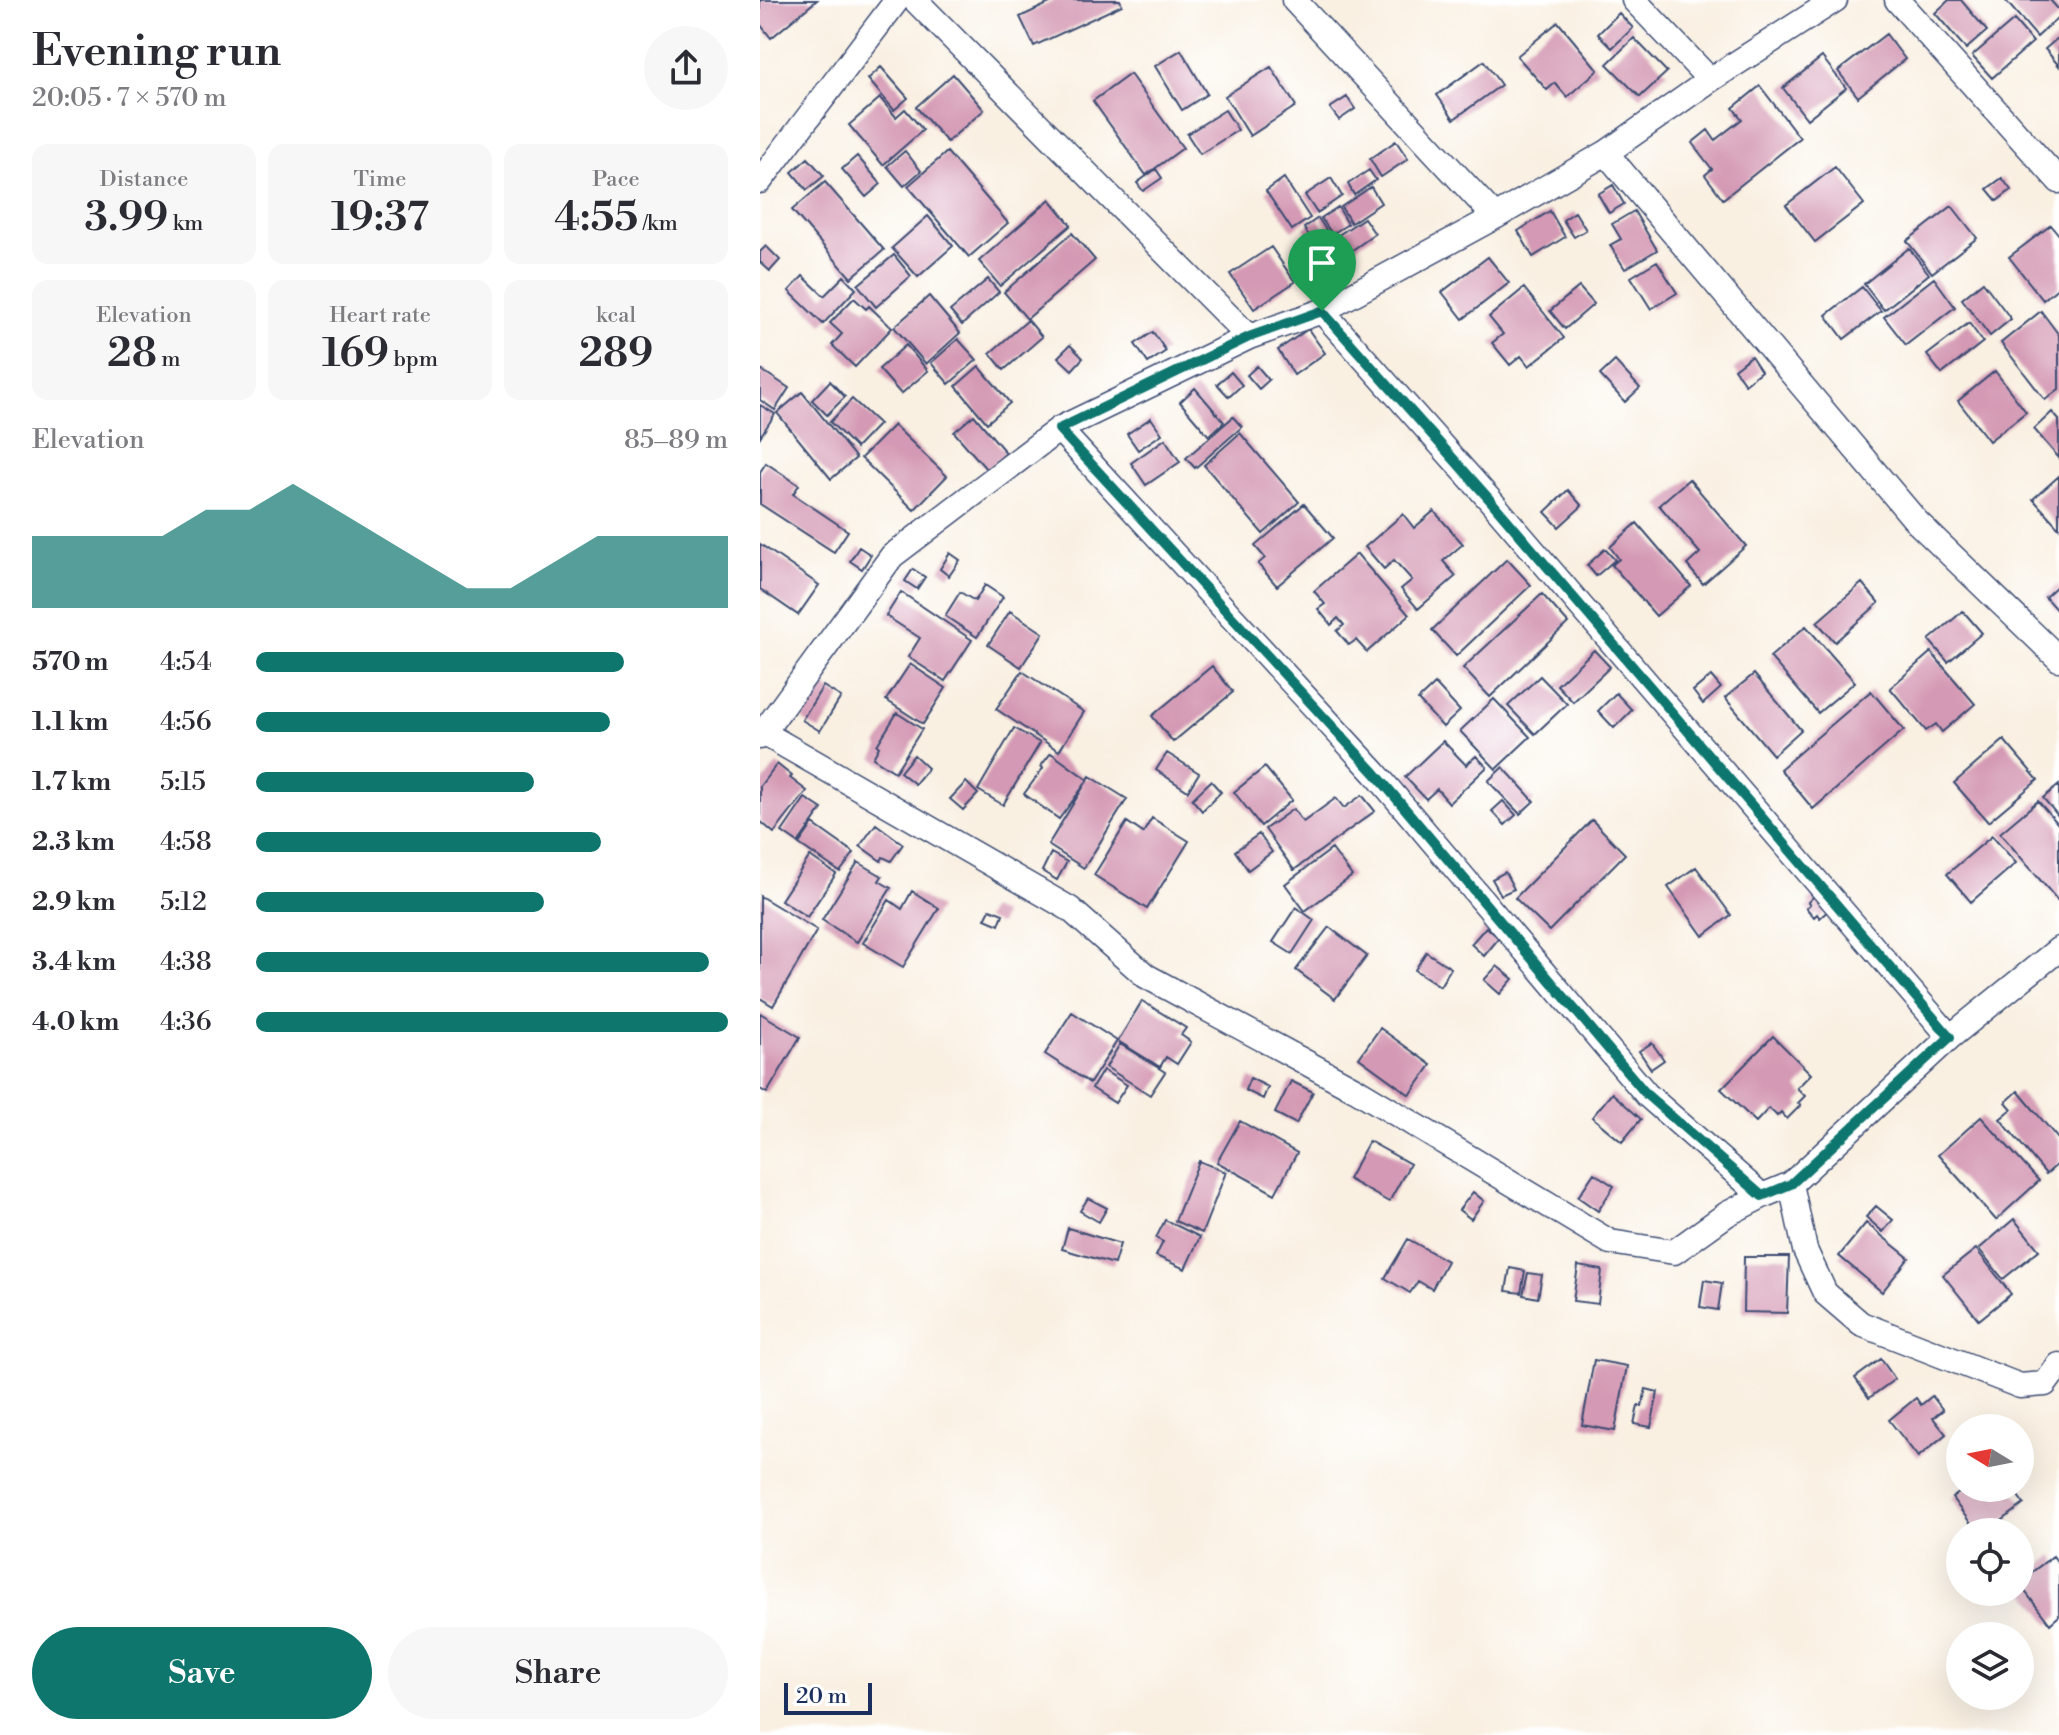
<!DOCTYPE html>
<html lang="en">
<head>
<meta charset="utf-8">
<style>
  body { margin:0; font-family:"Libre Bodoni",serif; background:#f7f7f7; color:#2b2b33; height:100vh; display:flex; flex-direction:column; font-size:30px; white-space:nowrap }
  * { box-sizing:border-box; margin:0 }
  p { font-size:26px; color:#7c7c81 }
  .icon { flex:none; width:44px; height:44px; fill:none; stroke:currentColor; stroke-width:2; stroke-linecap:round; stroke-linejoin:round }
  .map { position:relative; flex:1; overflow:hidden }
  .side { display:flex; flex-direction:column; background:#fff; width:760px }
  .side>* { flex:none }
  .needle { width:52px; rotate:280deg }
  .controls { position:absolute; left:1186px; top:1414px; display:grid; gap:16px }
  .controls a { display:grid; place-items:center; width:88px; height:88px; border-radius:50%; background:#fff; box-shadow:0 8px 32px #0002; font-size:40px }
  .scale { position:absolute; left:24px; bottom:20px; width:88px; box-sizing:border-box; padding-left:8px; border:4px solid #1b2f5e; border-top:0; font-size:22px; line-height:28px; white-space:nowrap; color:#1b2f5e; -webkit-text-stroke:6px #fff; paint-order:stroke }
  .pin { position:absolute; display:grid; place-items:center; width:68px; height:68px; color:#fff; margin:-82px -34px; border-radius:50% 50% 50% 0; rotate:-45deg; box-shadow:0 0 8px #0007 }
  .pin .icon { rotate:45deg }
  .round { display:grid; place-items:center; flex:none; width:84px; height:84px; border-radius:42px; background:#f7f7f7 }
  .headline { display:flex; align-items:center; justify-content:space-between; height:136px; padding:0 32px }
  h1 { font-size:44px; font-weight:600; line-height:60px }
  .stats { display:grid; grid-template-columns:repeat(3,1fr); gap:12px; height:136px; padding:8px 32px }
  .stats div { display:grid; align-content:center; border-radius:16px; background:#f7f7f7; text-align:center }
  .stats b { font-size:40px; font-weight:600 }
  .stats small { font-size:22px; font-weight:400 }
  .stats p { font-size:22px }
  .chart { height:224px; padding:16px 32px }
  .chart p { display:flex; justify-content:space-between }
  .chart svg { width:100%; height:144px; margin-top:8px; fill:#0f766e; opacity:.7 }
  .cta { display:flex; gap:16px; margin-top:auto; padding:16px 32px }
  .cta a { flex:1; height:92px; border-radius:48px; background:#0f766e; color:#fff; font-size:32px; font-weight:600; line-height:92px; text-align:center }
  .cta a+a { background:#f7f7f7; color:#2b2b33 }
  ul { padding:0 32px; list-style:none; font-size:26px }
  li { display:grid; grid-template-columns:128px 96px 1fr; align-items:center; height:60px }
  li i { height:20px; border-radius:10px; background:#0f766e }
  main { display:flex; flex:1; min-height:0 }
  .map>svg:first-child { display:block }
  .building { fill:#d499b4 }
  .lines { fill:none; stroke-linecap:round; stroke-linejoin:round }
  .minor-casing { stroke:#3c4c72; stroke-width:27 }
  .minor { stroke:#fff; stroke-width:24 }
  .route-casing { stroke:#fff; stroke-width:16 }
  .route { stroke:#0f766e; stroke-width:10 }
</style>
</head>
<body>
<main>
<section class="side">
<div class="headline"><div><h1>Evening run</h1><p>20:05 · 7 × 570 m</p></div><a class="round"><svg class="icon" aria-label="share" viewBox="0 0 24 24"><path d="M12 15V3M7 8l5-5 5 5M5 13v7h14v-7"/></svg></a></div>
<div class="stats">
<div><p>Distance</p><b>3.99<small> km</small></b></div>
<div><p>Time</p><b>19:37</b></div>
<div><p>Pace</p><b>4:55<small> /km</small></b></div>
</div>
<div class="stats">
<div><p>Elevation</p><b>28<small> m</small></b></div>
<div><p>Heart rate</p><b>169<small> bpm</small></b></div>
<div><p>kcal</p><b>289</b></div>
</div>
<div class="chart"><p><span>Elevation</span>85–89 m</p>
<svg viewBox="0 0 160 44" preserveAspectRatio="none"><path d="M0 44V22L10 22L20 22L30 22L40 14L50 14L60 6L70 14L80 22L90 30L100 38L110 38L120 30L130 22L140 22L150 22L160 22V44z"/></svg>
</div>
<ul>
<li><b>570 m</b>4:54<i style="width:78%"></i></li>
<li><b>1.1 km</b>4:56<i style="width:75%"></i></li>
<li><b>1.7 km</b>5:15<i style="width:59%"></i></li>
<li><b>2.3 km</b>4:58<i style="width:73%"></i></li>
<li><b>2.9 km</b>5:12<i style="width:61%"></i></li>
<li><b>3.4 km</b>4:38<i style="width:96%"></i></li>
<li><b>4.0 km</b>4:36<i style="width:100%"></i></li>
</ul>
<div class="cta"><a>Save</a><a>Share</a></div>
</section>
<div class="map">
<svg width="1299" height="1735" viewBox="0 0 1299 1735">
  <rect width="100%" height="100%" fill="#fff"/>
  <filter id="ink" filterUnits="userSpaceOnUse"><feTurbulence type="fractalNoise" baseFrequency=".0125" numOctaves="2"/><feDisplacementMap in="SourceGraphic" scale="16" xChannelSelector="R" yChannelSelector="G"/><feConvolveMatrix kernelMatrix="1 2 1 2 8 2 1 2 1" color-interpolation-filters="sRGB"/></filter>
  <filter id="wash" filterUnits="userSpaceOnUse"><feTurbulence type="fractalNoise" baseFrequency=".006" numOctaves="4" result="noise"/><feDisplacementMap in="SourceGraphic" scale="32" xChannelSelector="R" yChannelSelector="G"/><feGaussianBlur stdDeviation="1.8" result="paint"/><feColorMatrix in="noise" values="0 0 0 0 0 0 0 0 0 0 0 0 0 0 0 0 0 1.4 0 .05"/><feComposite in="paint" operator="in"/></filter>
  <g filter="url(#wash)">
    <rect width="100%" height="100%" fill="#f9f0e2"/>
    <g id="blocks">
      <path class="building" d="M0,0H57L11,38L0,24Z
        M296,0H360L362,5L274,46L260,17Z
        M1189,0H1201L1227,31L1206,49L1175,13Z
        M1245,0H1290L1299,10V17L1277,37Z
        M859,13L873,28L852,48L838,34Z
        M1254,20L1273,42L1232,78L1212,56Z
        M798,22L838,70L807,97L795,83L787,90L757,56Z
        M1126,34L1145,59L1098,97L1078,71Z
        M1299,37V66L1285,49Z
        M874,38L907,72L880,97L847,64Z
        M421,50L447,94L422,110L395,66Z
        M1062,57L1086,88L1047,119L1023,88Z
        M724,61L741,85L694,119L677,95Z
        M121,67L148,98L134,110L108,79Z
        M511,67L536,106L490,136L465,96Z
        M193,74L224,110L187,142L156,107Z
        M370,74L423,148L386,175L333,101Z
        M1000,86L1040,138L963,199L945,175L952,169L932,143L948,130L955,140L982,119L973,108Z
        M587,97L595,109L579,120L570,108Z
        M120,98L136,117L145,109L163,130L123,165L89,125Z
        M465,110L478,130L440,154L427,134Z
        M636,141L648,159L621,177L610,159Z
        M145,151L161,171L144,186L127,166Z
        M187,152L248,223L209,257L148,186Z
        M97,156L121,184L106,197L82,169Z
        M48,158L64,176L47,190L32,172Z
        M1075,167L1104,204L1055,242L1026,205Z
        M396,169L402,178L383,191L377,183Z
        M609,170L616,180L594,195L588,184Z
        M524,178L550,218L532,230L506,191Z
        M571,178L582,196L557,213L545,195Z
        M1242,178L1251,190L1237,201L1227,189Z
        M65,182L124,250L91,278L32,210Z
        M853,185L864,204L849,213L838,194Z
        M611,187L621,203L591,223L581,207Z
        M290,199L311,225L240,286L219,261Z
        M1192,206L1217,238L1172,273L1147,241Z
        M578,207L588,224L572,234L561,218Z
        M790,211L805,237L773,257L758,231Z
        M874,211L897,250L865,269L850,245L861,239L852,224Z
        M815,212L826,230L814,237L803,220Z
        M168,216L193,246L158,277L132,248Z
        M558,218L576,245L561,255L544,228Z
        M604,218L615,234L588,253L577,236Z
        M1291,225L1299,235V287L1283,300L1249,257Z
        M312,233L335,260L267,319L244,292Z
        M6,246L20,260L10,271L0,262V252Z
        M511,247L535,282L494,309L470,274Z
        M1149,248L1169,274L1124,310L1104,284Z
        M134,255L151,276L116,307L98,285Z
        M728,257L749,283L703,319L682,292Z
        M897,261L917,293L891,309L871,277Z
        M43,276L64,296L84,276L96,289L63,324L29,291Z
        M1174,278L1195,307L1146,345L1124,317Z
        M228,279L239,292L202,325L190,311Z
        M1223,282L1251,319L1230,336L1202,299Z
        M819,287L834,304L805,329L790,311Z
        M1102,287L1121,311L1084,339L1066,315Z
        M764,288L804,338L769,366L761,356L750,365L732,343L743,334L729,317Z
        M169,296L200,333L166,364L134,327Z
        M94,298L106,309L109,306L132,328L95,367L72,345L82,334L70,323Z
        M1281,311L1299,335V389L1285,400L1241,343Z
        M268,320L282,337L244,370L230,353Z
        M1209,323L1223,342L1182,374L1167,355Z
        M548,329L565,353L534,375L518,350Z
        M393,332L406,351L388,363L375,344Z
        M198,339L217,360L189,384L171,363Z
        M146,345L168,371L141,394L119,369Z
        M310,345L323,358L312,370L298,357Z
        M991,356L1001,371L985,384L974,369Z
        M855,361L880,388L865,402L840,375Z
        M219,366L250,403L227,423L196,386Z
        M497,366L509,380L499,389L487,375Z
        M0,369L29,388L15,410L0,400Z
        M1235,371L1266,412L1229,441L1198,401Z
        M471,372L482,385L469,397L457,384Z
        M70,381L85,397L67,415L52,400Z
        M435,388L464,422L449,436L420,402Z
        M42,392L96,458L71,479L17,413Z
        M92,399L119,424L96,448L70,422Z
        M0,405L15,414L0,437Z
        M1292,412L1299,420V458L1274,429Z
        M214,415L246,453L227,470L194,432Z
        M473,417L482,427L435,468L426,458Z
        M391,418L402,434L378,450L367,434Z
        M134,425L187,476L154,510L101,458Z
        M480,433L539,502L503,534L444,465Z
        M405,439L420,462L386,485L371,463Z
        M6,463L39,485L33,494L88,531L74,552L0,504V472Z
        M1299,476V528L1273,499Z
        M929,479L986,546L943,584L927,565L940,553L899,505Z
        M808,490L822,506L799,527L785,512Z
        M544,504L573,538L517,586L498,564L505,558L495,546Z
        M674,511L703,544L683,561L696,576L658,609L641,589L652,580L634,560L624,569L605,547L643,514L654,528Z
        M877,523L931,586L896,616L852,565L859,559L850,547Z
        M0,544L59,585L38,615L0,589Z
        M99,547L111,555L102,569L90,561Z
        M845,549L855,560L836,576L827,565Z
        M190,553L200,560L189,576L180,569Z
        M597,554L649,615L607,652L596,640L589,645L577,631L584,625L578,618L571,625L558,609L565,604L554,591Z
        M747,559L771,585L696,656L672,630Z
        M153,569L165,577L157,589L145,581Z
        M1102,583L1119,603L1075,642L1057,622Z
        M1299,584V613L1285,597Z
        M225,585L243,597L217,637L185,616L200,592L215,601Z
        M141,592L212,640L185,681L148,657L160,638L126,616Z
        M782,594L808,623L730,697L703,668Z
        M250,611L283,633L261,667L228,645Z
        M1203,611L1222,633L1188,662L1169,640Z
        M1046,626L1095,682L1058,713L1010,657Z
        M834,650L850,667L813,702L797,685Z
        M1171,652L1215,704L1182,732L1176,724L1166,731L1130,688Z
        M150,664L186,688L163,724L126,700Z
        M452,666L473,692L413,742L392,716Z
        M262,671L324,712L299,751L236,709Z
        M994,674L1041,730L1013,755L965,698Z
        M780,676L807,704L775,734L748,706Z
        M951,676L961,688L943,704L933,691Z
        M675,684L700,711L683,727L658,700Z
        M63,686L81,697L60,731L42,720Z
        M1111,691L1144,730L1053,809L1020,769Z
        M856,693L872,710L854,728L838,711Z
        M734,699L770,737L736,769L700,731Z
        M137,713L162,729L135,772L113,758L119,747L117,745Z
        M254,728L280,743L243,805L218,790Z
        M1244,740L1278,780L1228,822L1194,783Z
        M683,741L706,765L716,756L727,767L689,803L677,789L666,799L645,777Z
        M291,753L328,780L299,819L264,794L283,768L281,766Z
        M407,753L439,773L428,791L396,770Z
        M154,755L168,768L155,784L140,772Z
        M17,764L32,776L30,778L47,791L14,833L0,821V786Z
        M505,767L532,800L501,826L474,792Z
        M743,767L774,801L760,814L728,781Z
        M330,776L367,799L324,868L288,845Z
        M451,781L461,792L442,811L432,799Z
        M206,782L218,794L203,810L190,799Z
        M1299,785V817L1283,798Z
        M602,795L615,811L534,870L505,829L533,809L543,822L576,798L584,808Z
        M45,798L62,809L38,843L22,832Z
        M743,801L756,815L745,825L732,811Z
        M1278,801L1299,825V902L1240,833Z
        M392,818L429,841L387,909L334,875L367,822L383,833Z
        M832,820L865,854L789,931L755,898Z
        M53,824L94,853L80,872L39,844Z
        M116,824L143,844L131,861L123,857L121,861L100,846Z
        M499,834L512,852L488,870L475,851Z
        M1232,836L1256,863L1211,902L1187,874Z
        M572,849L592,876L545,911L525,884Z
        M291,853L307,862L297,880L282,871Z
        M50,856L76,874L47,917L21,900Z
        M98,862L122,876L119,881L131,888L97,942L62,920Z
        M936,867L971,915L943,936L908,887Z
        M745,872L754,889L741,895L732,879Z
        M152,891L179,908L143,967L103,943L129,900L142,909Z
        M1058,892L1072,907L1060,918L1057,914L1054,917L1046,908L1050,904L1048,902Z
        M0,896L57,930L13,1006L0,998Z
        M536,907L554,920L532,954L513,942Z
        M230,909L243,914L239,925L225,919Z
        M569,927L607,956L575,999L536,970Z
        M726,927L739,938L724,956L711,944Z
        M666,952L691,968L680,986L655,970Z
        M737,966L753,979L740,994L724,980Z
        M382,1001L426,1028L421,1035L431,1042L417,1064L406,1057L400,1067L358,1041Z
        M312,1012L357,1041L330,1083L285,1054Z
        M0,1013L40,1037L7,1093L0,1089Z
        M620,1028L671,1065L650,1095L599,1058Z
        M1013,1036L1051,1074L1037,1088L1045,1096L1038,1103L1041,1105L1027,1119L1021,1112L1017,1116L1009,1108L996,1122L961,1089Z
        M892,1043L904,1060L891,1069L879,1051Z
        M360,1044L405,1072L390,1095L346,1067Z
        M343,1070L367,1085L355,1103L332,1088Z
        M490,1078L508,1087L503,1099L485,1090Z
        M531,1081L553,1092L536,1124L515,1113Z
        M1258,1091L1299,1140V1163L1286,1174L1240,1119L1252,1109L1246,1102Z
        M852,1093L881,1119L862,1142L832,1117Z
        M1221,1117L1279,1181L1236,1220L1178,1155Z
        M480,1121L537,1153L515,1194L457,1162Z
        M609,1141L650,1164L629,1202L588,1179Z
        M439,1161L466,1172L442,1233L415,1221Z
        M834,1173L854,1186L838,1211L818,1197Z
        M713,1192L724,1201L711,1219L699,1210Z
        M328,1198L347,1208L339,1222L320,1211Z
        M1116,1206L1133,1220L1123,1232L1106,1217Z
        M1254,1219L1279,1250L1243,1279L1219,1249Z
        M405,1220L440,1237L425,1269L396,1256L403,1242L396,1238Z
        M1106,1223L1149,1258L1122,1292L1079,1256Z
        M308,1228L360,1244L354,1264L302,1249Z
        M648,1239L687,1261L672,1289L658,1281L650,1293L625,1278Z
        M1216,1249L1251,1294L1219,1320L1183,1275Z
        M984,1257H1029L1027,1313L983,1312Z
        M818,1266L842,1270L838,1304L813,1301Z
        M750,1268L765,1271L761,1293L746,1291Z
        M768,1273L782,1275L778,1298L763,1295Z
        M944,1280L962,1283L958,1310L940,1307Z
        M1121,1359L1135,1379L1109,1398L1095,1378Z
        M834,1360L867,1366L855,1431L822,1425Z
        M886,1389L898,1392L891,1427L874,1424L878,1406H882Z
        M1172,1396L1183,1410L1173,1418L1186,1434L1158,1457L1129,1420L1156,1398L1161,1405Z
        M1206,1488H1209L1213,1493L1220,1488H1252L1264,1504L1227,1532H1217L1192,1498Z
        M1293,1556L1299,1564V1616L1290,1624L1260,1585V1581Z"/>
    </g>
  </g>
  <g filter="url(#ink)">
    <use href="#blocks" fill-opacity="0" stroke="#3c4c72" stroke-width="2"/>
    <g class="lines">
      <g class="minor-casing">
        <path id="minor" d="M155,0L489,337
          M534,0L735,217
          M874,0L950,80
          M1137,0L1299,181
          M846,153L1157,522L1299,659
          M0,181L137,0
          M562,311L730,500L1190,1037
          M299,429L615,773L887,1095L1002,1196
          M0,731L310,909L386,976L595,1089L850,1242L914,1252L967,1214L1002,1196L1031,1184L1190,1037L1299,949
          M0,737L132,556L299,429L489,337L562,311L735,217L846,153L950,80L1075,0
          M1031,1184L1045,1250L1065,1293L1101,1324L1260,1386L1285,1384L1299,1365"/>
      </g>
      <use href="#minor" class="minor"/>
    </g>
  </g>
  <g class="lines" filter="url(#ink)">
    <g class="route-casing">
      <path id="route" d="M562,311L730,500L1190,1037L1031,1184L1002,1196L887,1095L615,773L299,429L489,337Z"/>
    </g>
    <use href="#route" class="route"/>
  </g>
</svg>
<div class="controls">
<a><svg class="needle" viewBox="-14 -14 28 28"><path d="M0-13l5 13h-10z" fill="#e53935"/><path d="M0 13l5-13h-10z" fill="#7c7c81"/></svg></a>
<a><svg class="icon" aria-label="locate" viewBox="0 0 24 24"><circle cx="12" cy="12" r="6"/><path d="M12 2v4M12 18v4M2 12h4M18 12h4"/></svg></a>
<a><svg class="icon" aria-label="layers" viewBox="0 0 24 24"><path d="M12 4l9 5-9 5-9-5zM3 14l9 5 9-5"/></svg></a>
</div>
<div class="scale">20 m</div>
<div class="pin" style="left:562px;top:311px;background:#1e9e55"><svg class="icon" aria-label="arrive" viewBox="0 0 24 24"><path d="M6 21V4h12l-3 4 3 4H6"/></svg></div>
</div>
</main>
</body>
</html>
